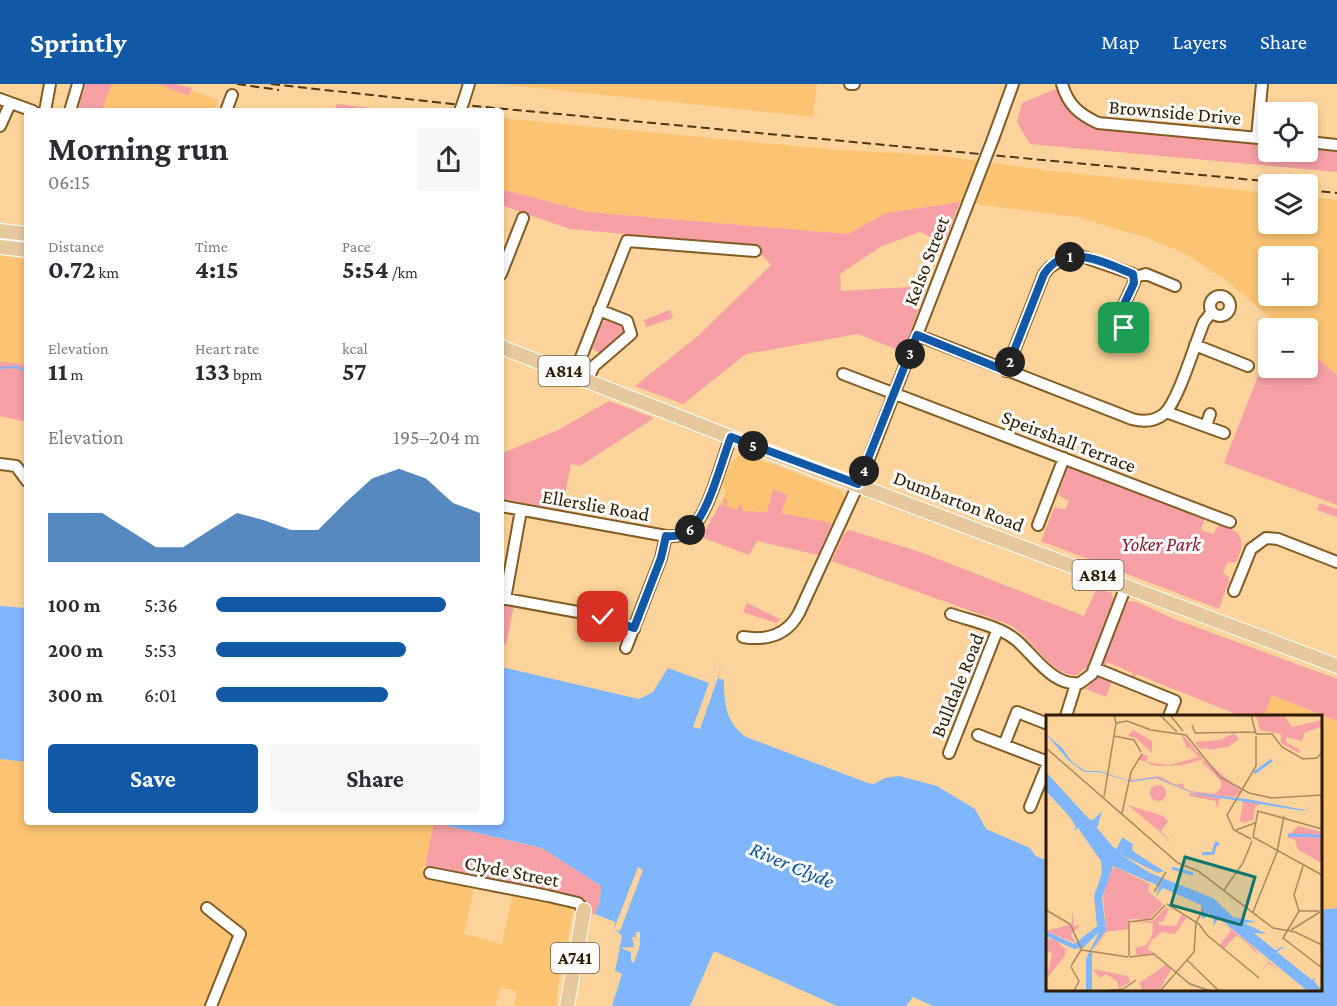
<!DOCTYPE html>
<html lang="en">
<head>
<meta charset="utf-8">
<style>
  body { margin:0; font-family:"Crimson Pro",serif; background:#f7f7f7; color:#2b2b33; height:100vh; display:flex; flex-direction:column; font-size:22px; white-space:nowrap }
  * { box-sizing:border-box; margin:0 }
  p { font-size:20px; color:#7c7c81 }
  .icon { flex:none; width:33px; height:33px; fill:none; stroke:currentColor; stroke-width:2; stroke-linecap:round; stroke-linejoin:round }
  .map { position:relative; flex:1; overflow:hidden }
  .sheet { position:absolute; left:24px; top:24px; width:480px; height:717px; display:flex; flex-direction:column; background:#fff; border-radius:6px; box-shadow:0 3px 9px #0003 }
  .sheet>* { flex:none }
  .tools { position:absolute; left:1258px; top:18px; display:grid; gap:12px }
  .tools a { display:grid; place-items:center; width:60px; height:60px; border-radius:6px; background:#fff; box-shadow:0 3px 9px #0003; font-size:30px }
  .pin { position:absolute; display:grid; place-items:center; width:51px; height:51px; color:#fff; margin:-26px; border-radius:12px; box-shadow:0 3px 9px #0006 }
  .km { position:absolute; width:30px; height:30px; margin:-15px; border-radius:50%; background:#222; color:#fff; font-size:16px; line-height:30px; text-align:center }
  .round { display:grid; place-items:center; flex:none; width:63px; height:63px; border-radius:6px; background:#f7f7f7 }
  .headline { display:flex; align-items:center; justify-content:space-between; height:102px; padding:0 24px }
  h1 { font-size:33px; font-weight:700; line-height:45px }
  .metrics { display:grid; grid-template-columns:repeat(3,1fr); gap:9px; height:102px; padding:6px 24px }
  .metrics div { display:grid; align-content:center }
  .metrics b { font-size:26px; font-weight:700 }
  .metrics small { font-size:16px; font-weight:400 }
  .metrics p { font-size:16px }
  .chart { height:168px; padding:12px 24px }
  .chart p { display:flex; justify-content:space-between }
  .chart svg { width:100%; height:108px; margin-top:6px; fill:#1158a7; opacity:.7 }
  .cta { display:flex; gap:12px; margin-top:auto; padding:12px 24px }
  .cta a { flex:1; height:69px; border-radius:6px; background:#1158a7; color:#fff; font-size:24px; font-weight:700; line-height:69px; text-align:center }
  .cta a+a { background:#f7f7f7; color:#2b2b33 }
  ul { padding:0 24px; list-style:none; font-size:20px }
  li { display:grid; grid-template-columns:96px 72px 1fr; align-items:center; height:45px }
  li i { height:15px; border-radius:8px; background:#1158a7 }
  header { display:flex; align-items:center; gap:36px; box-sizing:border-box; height:84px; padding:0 30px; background:#1158a7; color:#fff }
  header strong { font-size:28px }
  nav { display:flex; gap:33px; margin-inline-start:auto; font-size:21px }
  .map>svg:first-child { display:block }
  .built { fill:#fbc372; fill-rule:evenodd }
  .green { fill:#f6a0a5 }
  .water { fill:#80b6fe }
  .pier { fill:#fcd39a }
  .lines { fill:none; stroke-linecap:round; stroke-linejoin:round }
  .stream { stroke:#80b6fe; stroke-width:2 }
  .minor-casing { stroke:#815c24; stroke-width:14 }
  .major-casing { stroke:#fff; stroke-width:16 }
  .minor { stroke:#fff; stroke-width:10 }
  .major { stroke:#e6c89d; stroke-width:14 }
  .rail { stroke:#4d3717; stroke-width:2; stroke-dasharray:9 4.5; stroke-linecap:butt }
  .minor-bridge-casing { stroke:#815c24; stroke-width:14; stroke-linecap:butt }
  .minor-bridge { stroke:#fff; stroke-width:10 }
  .route-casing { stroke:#fff; stroke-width:12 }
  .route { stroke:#1158a7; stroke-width:8 }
  .labels { text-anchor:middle; stroke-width:6; stroke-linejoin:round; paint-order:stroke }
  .shield { fill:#fbfbfb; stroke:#6c5e4b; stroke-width:1.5 }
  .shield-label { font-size:18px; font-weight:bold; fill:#2e1b00 }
  .street-label { font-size:20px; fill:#2e1b00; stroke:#fbfbfb }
  .park-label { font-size:20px; font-style:italic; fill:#871c31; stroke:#fbfbfb }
  .water-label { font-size:21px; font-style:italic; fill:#09529f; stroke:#fbfbfb }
  .inset-river { fill:none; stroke:#80b6fe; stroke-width:3 }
  .inset-road { fill:none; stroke:#aa895c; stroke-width:1.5 }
  .view { fill:#0f766e; fill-opacity:0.15; stroke:#0f766e; stroke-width:3 }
  .inset-edge { fill:none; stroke:#2e1b00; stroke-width:3 }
</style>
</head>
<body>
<header>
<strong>Sprintly</strong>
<nav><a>Map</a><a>Layers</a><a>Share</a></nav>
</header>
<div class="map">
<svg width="1337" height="922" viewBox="0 0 1337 922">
  <rect width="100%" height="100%" fill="#fcd39a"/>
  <path class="built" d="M86,0H175L218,16L214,27H78Z
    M500,0H817L813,33Z
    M501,34L837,66L936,71L1051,87L1269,109V140H1308V113L1337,116V291L1308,266V244H1283L1226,196L1184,169L1148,154L1077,133L960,118L886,129L848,150L588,128L501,105L504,55L501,54ZM1269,172H1308V212H1269Z
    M0,171L27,175V280L0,278Z
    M741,370L778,382L842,407L845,417L836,440L784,429H739L719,423L726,408L722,399L730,380Z
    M1271,611L1337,637V824L1321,826L1320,632H1264Z
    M0,675L27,678V738L434,739L425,781L427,794L474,805L464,850L502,860L512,812L515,810L573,824L565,869L562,871L556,922H514L517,907L500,904L495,922H0Z"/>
  <path class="green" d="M86,0H112L101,27L92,25L78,27Z
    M158,0H175L192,4L188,12Z
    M1056,5L1079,35L1096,42L1269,61V68H1308V64L1337,67V88L1030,60L1017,38L1022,19Z
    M337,20L386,26V27H334Z
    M501,105L588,128L848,150L886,129L960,118L944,159L920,148L882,162L840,190L841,207L927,202L903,268L858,250L746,270L683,320L635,302L698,252L771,181L754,162L570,145L501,121Z
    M670,226L673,234L646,243L644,236Z
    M607,235L622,240L625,250L602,270L592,265L602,239Z
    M1269,264V284H1308V266L1337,291V421L1224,379Z
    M0,278L27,280V338L0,332Z
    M609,317L654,334L580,382L571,380L562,426L501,415V370L558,346Z
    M1068,383L1202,434L1204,436L1201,446L1213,450L1219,441C1242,446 1247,457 1236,478L1227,479L1223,489L1229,493V497L1219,525L1041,457L1054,424L1066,425L1069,417L1058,411Z
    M773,405L788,411L781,429L832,439L818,471L757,457L749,471L701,453L720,421L724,422L723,414L728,416L726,422L737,426L739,421H742V427L767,428Z
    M1319,419L1337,425V433L1317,426Z
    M849,446L920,468L1084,532L1097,504L1112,509L1113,517L1087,583L1077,591C1052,594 1032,553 1010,541L832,477L844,450Z
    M1128,517L1137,518L1174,535L1337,595V637L1272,611L1264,632H1241L1136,590L1133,596L1131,595L1133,589L1107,578L1104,585L1101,583Z
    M747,519L780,535L776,539L743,528Z
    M501,520L514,522L506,561L501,560Z
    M1098,590L1111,599L1106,613L1086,605Z
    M434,739L542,764L601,802L600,818L595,830L430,785L425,781Z"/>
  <path class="water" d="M0,522L27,524V678L0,675Z
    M717,577L723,579L718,594L724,596C724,619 726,639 746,653L868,699L874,700L885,694L899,692L937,702L975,725L986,745L1030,764L1036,772L1047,777L1048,906H1320L1321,826L1337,824V922H933L913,913L906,922H837L714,867L690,922H612L622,890L615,887L622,852L614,844L615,838L595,830L600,818L601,802L542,764L431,738H501V583L639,615L653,608L668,584L709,599Z"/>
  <path class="pier" d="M717,577L723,579L700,645L693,643Z
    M638,783L643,786L620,847L614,845Z
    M636,848H640V861L634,879L631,877V868L620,864L634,863L632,853H636Z"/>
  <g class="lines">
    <path class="stream" d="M0,284L17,283L27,288"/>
    <g class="minor-casing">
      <path id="minor" d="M850,0H854
        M1062,0C1068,21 1079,30 1098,39L1269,55
        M0,15L33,27
        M464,16L469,0
        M45,27L50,0
        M70,27L78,0
        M226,27L232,11
        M0,42L10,20
        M1257,54L1262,0
        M993,55L1013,0
        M1308,58L1337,61
        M501,190L523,134
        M1135,193L1146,190L1175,202
        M1210 222a10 10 0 1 1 20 0a10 10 0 1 1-20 0Z
        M1105 238a10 10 0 1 1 20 0a10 10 0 1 1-20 0Z
        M917,251L1132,335C1143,338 1154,338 1164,330C1179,316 1195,259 1204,238L1211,229
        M1195,261L1248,282
        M1006,287L1044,190L1050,183L1065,174L1081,172L1133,190L1134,199L1120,229
        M843,290L1230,438
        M574,291L627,157L755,167
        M587,296L594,282L631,250L627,237L599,226
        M1166,328L1224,349
        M1206,342L1210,330
        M0,380L16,382L27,397
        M501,422L666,452C675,453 685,451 692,444C710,426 721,378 731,353
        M1038,441L1064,374
        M1234,507L1251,465L1266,454L1278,455L1337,478
        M501,514L600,532L634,545
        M505,515L521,426
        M951,530C971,537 999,542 1016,556C1034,571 1053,603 1080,599L1092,590L1126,502
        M743,553C768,557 787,551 799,529L863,390L960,140
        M626,564L661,474L666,452
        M1094,584L1175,617L1169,632
        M1066,632L1076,600
        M978,651L1048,678
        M1004,661L1017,628L1048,640
        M949,669L997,547
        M1030,723L1048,679
        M430,789L548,812L578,819L584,826
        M207,824L240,850L211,922"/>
    </g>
    <g class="major-casing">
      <path id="major" d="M0,147L27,150
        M0,163L27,166
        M501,263L748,360L1337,582
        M567,922L584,826"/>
    </g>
    <use href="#minor" class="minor"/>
    <use href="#major" class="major"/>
    <path class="rail" d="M237,0L279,6
      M271,0L453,20L1296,100
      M1308,106L1337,109"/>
    <g class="minor-bridge-casing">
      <path id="minor-bridge" d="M460,27L464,16
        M960,140L993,55"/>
    </g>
    <use href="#minor-bridge" class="minor-bridge"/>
  </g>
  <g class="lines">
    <g class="route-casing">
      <path id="route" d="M603,533L634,544L661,474L666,452C676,453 685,451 692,444C710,425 721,378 731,353L858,400L917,251L1006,287L1044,190C1066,157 1105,179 1133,190L1134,199L1120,229L1126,237L1124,244"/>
    </g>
    <use href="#route" class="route"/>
  </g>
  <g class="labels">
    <g class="shield">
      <rect x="538.5" y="272" width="51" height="30" rx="4.5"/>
      <rect x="1072.5" y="476" width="51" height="30" rx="4.5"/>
      <rect x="551" y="859" width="48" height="30" rx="4.5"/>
    </g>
    <g class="shield-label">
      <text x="564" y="293">A814</text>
      <text x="1098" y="497">A814</text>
      <text x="575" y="880">A741</text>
    </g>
    <g class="street-label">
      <text transform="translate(1175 28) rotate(5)" y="7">Brownside Drive</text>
      <text transform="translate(926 177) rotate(-69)" y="7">Kelso Street</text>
      <text transform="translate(1069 357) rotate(21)" y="7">Speirshall Terrace</text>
      <text transform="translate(959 417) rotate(21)" y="7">Dumbarton Road</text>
      <text transform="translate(596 421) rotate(10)" y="7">Ellerslie Road</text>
      <text transform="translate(957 601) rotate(-68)" y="7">Bulldale Road</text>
      <text transform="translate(512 787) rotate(11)" y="7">Clyde Street</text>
    </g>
    <g class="park-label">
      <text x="1161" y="467">Yoker Park</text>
    </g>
    <g class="water-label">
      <text transform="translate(792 781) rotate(23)" y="7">River Clyde</text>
    </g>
  </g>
  <g transform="translate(1046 631)">
    <rect width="276" height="276" fill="#fcd39a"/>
    <path d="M210,0L239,2L246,12L276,5V12L259,17L256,26L240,22V27L254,35L253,38L235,28V19L214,15ZM87,15L106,26V38L90,23L82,21ZM135,18L158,44L136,50L117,51H111L103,49L92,44L97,38L102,42L99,47L123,50L153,42L143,32L141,34ZM188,18L193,24L182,32L161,35L163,33L154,34L146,23L149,27L174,25ZM159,45L195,76L188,82L162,80L174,82L171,93L170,86L143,81L144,78L160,80L142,76L110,63L84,66L85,61L86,65L113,61L130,70L137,68L138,73L145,76L168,79L175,73V66L155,46ZM104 78a8 8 0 1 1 16 0a8 8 0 1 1-16 0ZM197,86L214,89L209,92L207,105L198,108L194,106ZM82,90L117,101L122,106L115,116L128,129ZM252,111L276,117V148L252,135L249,125L241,122ZM69,152L104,169L102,176L117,189L104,204H84L82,214L60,217L46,237L60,214L57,182L64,156ZM120,192L123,194L117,207L112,206L113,210L130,211L136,199L140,203L129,219L116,217L106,225L101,234L109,238L91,240L89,233L100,230L106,221L107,208L86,207L107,206ZM26,196L28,208L27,209L28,211L34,210L25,220L30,228L0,216L26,209ZM173,204L205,230L213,239L236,257L222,248L216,256L222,246L207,235L202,229L191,220L178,233L174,230L185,215ZM0,224H9L22,237L18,236L20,239L0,265L6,239L4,236L0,240ZM121,249L126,253L113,276H97L93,268ZM46,254L82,261L84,267L73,273L71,266L60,259L54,263Z" fill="#f6a0a5"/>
    <path d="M0,19L16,33L26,47L39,56H53L84,66L109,62L148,78L201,84L259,95L276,86L258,96L149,79L109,63L85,67L53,57H38L23,46ZM0,57L43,104L47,105L56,96L51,113L68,133L71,134L76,122L87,129L86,135L91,139L118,156L112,158L74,139L104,158L167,183L187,202L211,207L198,208L221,219L208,218L229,235L239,231L231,237L266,265L270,262L268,266L276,276L259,274L173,203L167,211L168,202L163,198L158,204L155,202V190L117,173L110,181L113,171L67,151L56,183L60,215L46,235V276H40V244L53,217L37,233L28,234L0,221V216L28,229L51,211L48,181L56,158L55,146L32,113L26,116L30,112L24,102L0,76Z" fill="#80b6fe"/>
    <path class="inset-river" d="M208,58L226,45M242,120L276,121M156,139L167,138L170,128L173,130M126,153L147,159"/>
    <path class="inset-road" d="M114,0L131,17M124,0L137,16M205,0L210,19M70,8L81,6L105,15L140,20L174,62L203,78L226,83L276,80M146,10L149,18L209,17M210,19H226L236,32L257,44L271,43L276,37M68,21L88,25L95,37M0,33L132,148L152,156L227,213L249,217L276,230M85,57L96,39M58,82L70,8L68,0M76,98L85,57M190,115L209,108M207,122L212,96L276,114M207,122L276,160M205,124L188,115L181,100L210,51V21M178,175L197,148L206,126M108,177L120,157M121,189L153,209L161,220L213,263M0,195L24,209L36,235L82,242M253,196L237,223L276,253M253,196L248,180L257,151M253,196H273M207,197L231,137L238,101M245,215L274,197M83,241V207L106,204L119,190M83,242L108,239L144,269L165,276M141,245L173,276M25,251L35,235M25,252L33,266L28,276M58,276L77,274L90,265M114,276L148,237L150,208L157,194"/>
    <path class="view" d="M139,142L209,162L195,210L125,190Z"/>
    <rect width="276" height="276" class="inset-edge"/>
  </g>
</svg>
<div class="tools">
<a><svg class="icon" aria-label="locate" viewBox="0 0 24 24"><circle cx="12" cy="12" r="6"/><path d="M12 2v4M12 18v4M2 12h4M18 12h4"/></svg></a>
<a><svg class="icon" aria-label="layers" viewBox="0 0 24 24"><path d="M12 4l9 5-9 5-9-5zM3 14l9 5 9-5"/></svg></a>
<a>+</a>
<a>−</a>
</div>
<div class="pin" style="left:1124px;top:244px;background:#1e9e55"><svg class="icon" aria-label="arrive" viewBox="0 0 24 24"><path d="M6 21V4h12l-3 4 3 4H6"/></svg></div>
<div class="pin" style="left:603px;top:533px;background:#d93025"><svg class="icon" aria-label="check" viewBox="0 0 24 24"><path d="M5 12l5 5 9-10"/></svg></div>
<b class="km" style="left:1070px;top:173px">1</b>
<b class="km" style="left:1010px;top:278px">2</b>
<b class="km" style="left:910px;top:270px">3</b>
<b class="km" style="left:864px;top:387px">4</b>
<b class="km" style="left:753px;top:362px">5</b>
<b class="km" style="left:690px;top:446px">6</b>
<section class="sheet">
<div class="headline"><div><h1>Morning run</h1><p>06:15</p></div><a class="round"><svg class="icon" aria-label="share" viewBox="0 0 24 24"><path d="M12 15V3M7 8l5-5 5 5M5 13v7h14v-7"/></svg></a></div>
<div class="metrics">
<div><p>Distance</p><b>0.72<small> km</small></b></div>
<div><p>Time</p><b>4:15</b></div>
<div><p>Pace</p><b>5:54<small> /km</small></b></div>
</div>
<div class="metrics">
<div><p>Elevation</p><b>11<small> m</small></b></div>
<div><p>Heart rate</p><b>133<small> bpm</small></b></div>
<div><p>kcal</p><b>57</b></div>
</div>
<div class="chart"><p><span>Elevation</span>195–204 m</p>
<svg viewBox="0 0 160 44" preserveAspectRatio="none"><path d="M0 44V24L10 24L20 24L30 31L40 38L50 38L60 31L70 24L80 27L90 31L100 31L110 20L120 10L130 6L140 10L150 20L160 24V44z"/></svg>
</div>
<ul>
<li><b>100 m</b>5:36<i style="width:87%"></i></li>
<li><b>200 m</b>5:53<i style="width:72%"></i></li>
<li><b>300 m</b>6:01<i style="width:65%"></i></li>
</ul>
<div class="cta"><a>Save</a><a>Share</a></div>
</section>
</div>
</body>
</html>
